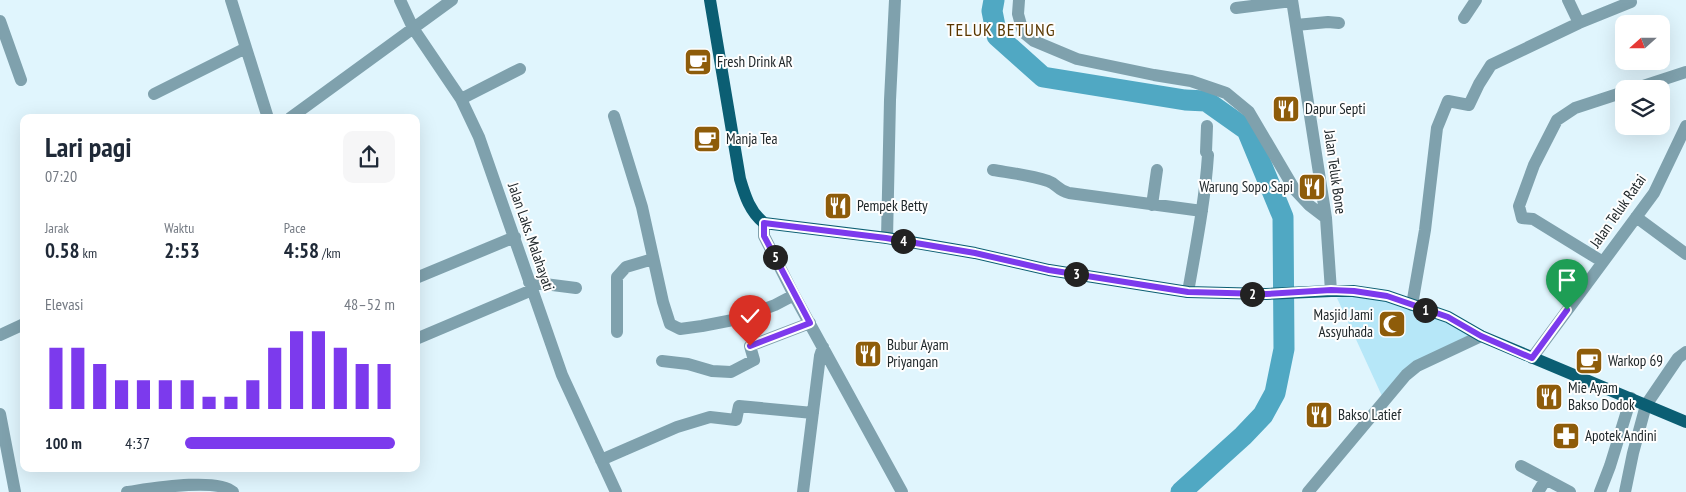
<!DOCTYPE html>
<html lang="id">
<head>
<meta charset="utf-8">
<style>
  body { margin:0; font-family:"PT Sans Narrow",sans-serif; background:#f6f6f7; color:#1f2937; height:100vh; display:flex; flex-direction:column; font-size:19px; white-space:nowrap }
  * { box-sizing:border-box; margin:0 }
  p { font-size:16px; color:#747a83 }
  .icon { flex:none; width:28px; height:28px; fill:none; stroke:currentColor; stroke-width:2; stroke-linecap:round; stroke-linejoin:round }
  .map { position:relative; flex:1; overflow:hidden }
  .sheet { position:absolute; left:20px; top:114px; width:400px; height:358px; display:flex; flex-direction:column; background:#fff; border-radius:10px; box-shadow:0 5px 20px #0002 }
  .sheet>* { flex:none }
  .needle { width:32px; rotate:249deg }
  .buttons { position:absolute; left:1615px; top:15px; display:grid; gap:10px }
  .buttons a { display:grid; place-items:center; width:55px; height:55px; border-radius:10px; background:#fff; box-shadow:0 5px 20px #0002; font-size:25px }
  .pin { position:absolute; display:grid; place-items:center; width:42px; height:42px; color:#fff; margin:-51px -21px; border-radius:50% 50% 50% 0; rotate:-45deg; box-shadow:0 0 5px #0007 }
  .pin .icon { rotate:45deg }
  .km { position:absolute; width:25px; height:25px; margin:-12px; border-radius:50%; background:#222; color:#fff; font-size:14px; line-height:25px; text-align:center }
  .round { display:grid; place-items:center; flex:none; width:52px; height:52px; border-radius:10px; background:#f6f6f7 }
  .head { display:flex; align-items:center; justify-content:space-between; height:85px; padding:0 25px }
  h1 { font-size:28px; font-weight:800; line-height:38px }
  .metrics { display:grid; grid-template-columns:repeat(3,1fr); gap:8px; height:85px; padding:5px 25px }
  .metrics div { display:grid; align-content:center }
  .metrics b { font-size:21px; font-weight:800 }
  .metrics small { font-size:14px; font-weight:400 }
  .metrics p { font-size:14px }
  .chart { height:140px; padding:10px 25px }
  .chart p { display:flex; justify-content:space-between }
  .chart svg { width:100%; height:90px; margin-top:5px; stroke:#7c3aed; stroke-width:6 }
  ul { padding:0 25px; list-style:none; font-size:16px }
  li { display:grid; grid-template-columns:80px 60px 1fr; align-items:center; height:38px }
  li i { height:12px; border-radius:6px; background:#7c3aed }
  .map>svg:first-child { display:block }
  .green { fill:#b6e7f8 }
  .lines { fill:none; stroke-linecap:round; stroke-linejoin:round }
  .river { stroke:#50a8c3; stroke-width:21 }
  .minor { stroke:#7fa1ad; stroke-width:12 }
  .major { stroke:#0b5e73; stroke-width:12 }
  .route-casing { stroke:#fff; stroke-width:10 }
  .route { stroke:#7c3aed; stroke-width:6 }
  .labels { text-anchor:middle; stroke-width:4; stroke-linejoin:round; paint-order:stroke }
  .poi-label { font-size:15px; fill:#20282b; stroke:#fefefe; text-anchor:start }
  .street-label { font-size:15px; fill:#20282b; stroke:#fefefe }
  .quarter-label { font-size:18px; letter-spacing:1px; fill:#593700; stroke:#fefefe }
</style>
</head>
<body>
<div class="map">
<svg width="1686" height="492" viewBox="0 0 1686 492">
  <rect width="100%" height="100%" fill="#e0f5fd"/>
  <path class="green" d="M1353,295L1384,300L1445,320L1477,337L1415,365L1382,396L1337,298Z"/>
  <g class="lines">
    <path class="river" d="M994,0L992,11L997,36L1043,77L1185,100L1206,101L1247,130L1283,217L1284,349L1275,393L1263,415L1243,436L1181,492"/>
    <path class="minor" d="M231,0L268,118
      M400,0L413,28L461,99L479,137L562,375L616,492
      M1019,0L1018,14L1023,32L1034,41L1077,59L1154,75L1191,81L1226,93L1249,112L1295,190L1309,205L1326,218
      M1292,0L1326,218L1331,291
      M1568,0L1579,23
      M1236,8L1292,1
      M1464,18L1476,0
      M0,21L21,80
      M1296,25L1328,22L1339,23
      M1634,89L1686,72
      M154,94L246,48
      M461,99L520,69
      M614,116L642,207L663,302L670,324L680,329L702,326L738,319L775,305L794,295
      M290,118L452,0
      M993,170C1011,173 1030,175 1048,181C1057,184 1057,190 1069,193L1202,211
      M1152,205L1157,170
      M1636,217L1686,254
      M764,223V236L794,295L902,492
      M887,238L890,100L895,0
      M1603,262L1533,219L1522,218L1519,206L1534,165L1557,120L1575,108L1624,92
      M416,278L515,237
      M529,282L576,288
      M1188,292C1196,246 1205,201 1208,155L1206,152L1207,126
      M1412,305L1425,230L1437,128L1448,101L1469,105L1479,84L1491,65L1579,23L1631,2
      M617,332V277L626,267L653,259
      M0,335L24,324
      M416,339L532,290
      M1532,358L1654,193L1686,126
      M662,361L688,364L712,371L731,372L754,360L750,346L810,323
      M0,414L15,492
      M601,460L677,427L710,417L736,420L739,406L813,413
      M1521,466L1570,492
      M127,492C149,489 217,477 233,492
      M803,492L820,356L823,347
      M1308,492L1406,375L1417,366L1481,336
      M1538,492L1546,479
      M1600,492L1610,466L1631,398
      M1625,492L1633,453L1646,405L1678,358L1686,352"/>
    <path class="major" d="M710,0L740,179C745,196 750,212 764,223L887,238L975,253L1049,270L1188,292L1266,294L1331,291H1353L1387,296L1448,317L1481,336L1686,422"/>
  </g>
  <g class="lines">
    <g class="route-casing">
      <path id="route" d="M750,346L810,323L764,236V223L886,238L975,253L1049,270L1188,292L1266,294L1331,290L1354,291L1387,296L1448,317L1481,336L1532,358L1567,310"/>
    </g>
    <use href="#route" class="route"/>
  </g>
  <defs>
    <g id="cafe-square" transform="scale(1.4375)"><rect x="-9" y="-9" width="18" height="18" rx="4" fill="#8e5c0a" stroke="#fefefe"/><path d="M-5.5-4.5H6V0H3Q3 3.5 0 3.5H-2.5Q-5.5 3.5-5.5 0ZM3-3.2v2h1.7v-2ZM-6 4.5H4V6H-6Z" fill="#fff"/></g>
    <g id="restaurant-square" transform="scale(1.4375)"><rect x="-9" y="-9" width="18" height="18" rx="4" fill="#8e5c0a" stroke="#fefefe"/><path d="M-5-6h1v4h1v-4h1v4h1v-4h1v5L-1.5 .5V6h-2V.5L-5-1ZM5-6V6H3V1.5H1.5Q1.5-4 5-6Z" fill="#fff"/></g>
    <g id="mosque-square" transform="scale(1.4375)"><rect x="-9" y="-9" width="18" height="18" rx="4" fill="#8e5c0a" stroke="#fefefe"/><path d="M3.5-4.9A6 6 0 1 0 3.5 4.9A5 5 0 1 1 3.5-4.9Z" fill="#fff"/></g>
    <g id="pharmacy-square" transform="scale(1.4375)"><rect x="-9" y="-9" width="18" height="18" rx="4" fill="#8e5c0a" stroke="#fefefe"/><path d="M-2-6h4v4h4v4h-4v4h-4v-4h-4v-4h4Z" fill="#fff"/></g>
  </defs>
  <g fill-rule="evenodd">
    <use href="#cafe-square" x="698" y="62"/>
    <use href="#restaurant-square" x="1286" y="109"/>
    <use href="#cafe-square" x="707" y="139"/>
    <use href="#restaurant-square" x="1312" y="187"/>
    <use href="#restaurant-square" x="838" y="206"/>
    <use href="#mosque-square" x="1392" y="324"/>
    <use href="#restaurant-square" x="868" y="354"/>
    <use href="#cafe-square" x="1589" y="361"/>
    <use href="#restaurant-square" x="1549" y="397"/>
    <use href="#restaurant-square" x="1319" y="415"/>
    <use href="#pharmacy-square" x="1566" y="436"/>
  </g>
  <g class="labels">
    <g class="poi-label">
      <text x="717" y="67">Fresh Drink AR</text>
      <text x="1305" y="114">Dapur Septi</text>
      <text x="726" y="144">Manja Tea</text>
      <text x="1293" y="192" text-anchor="end">Warung Sopo Sapi</text>
      <text x="857" y="211">Pempek Betty</text>
      <text x="1373" y="320" text-anchor="end">Masjid Jami<tspan x="1373" dy="17">Assyuhada</tspan></text>
      <text x="887" y="350">Bubur Ayam<tspan x="887" dy="17">Priyangan</tspan></text>
      <text x="1608" y="366">Warkop 69</text>
      <text x="1568" y="393">Mie Ayam<tspan x="1568" dy="17">Bakso Dodok</tspan></text>
      <text x="1338" y="420">Bakso Latief</text>
      <text x="1585" y="441">Apotek Andini</text>
    </g>
    <g class="street-label">
      <text transform="translate(1335 172) rotate(82)" y="5">Jalan Teluk Bone</text>
      <text transform="translate(1618 211) rotate(-55)" y="5">Jalan Teluk Ratai</text>
      <text transform="translate(531 237) rotate(71)" y="5">Jalan Laks. Malahayati</text>
    </g>
    <g class="quarter-label">
      <text x="1001" y="36">TELUK BETUNG</text>
    </g>
  </g>
</svg>
<div class="buttons">
<a><svg class="needle" viewBox="-14 -14 28 28"><path d="M0-13l5 13h-10z" fill="#e53935"/><path d="M0 13l5-13h-10z" fill="#747a83"/></svg></a>
<a><svg class="icon" aria-label="layers" viewBox="0 0 24 24"><path d="M12 4l9 5-9 5-9-5zM3 14l9 5 9-5"/></svg></a>
</div>
<div class="pin" style="left:1567px;top:310px;background:#1e9e55"><svg class="icon" aria-label="arrive" viewBox="0 0 24 24"><path d="M6 21V4h12l-3 4 3 4H6"/></svg></div>
<div class="pin" style="left:750px;top:346px;background:#d93025"><svg class="icon" aria-label="check" viewBox="0 0 24 24"><path d="M5 12l5 5 9-10"/></svg></div>
<b class="km" style="left:1425px;top:310px">1</b>
<b class="km" style="left:1252px;top:294px">2</b>
<b class="km" style="left:1076px;top:274px">3</b>
<b class="km" style="left:903px;top:241px">4</b>
<b class="km" style="left:775px;top:257px">5</b>
<section class="sheet">
<div class="head"><div><h1>Lari pagi</h1><p>07:20</p></div><a class="round"><svg class="icon" aria-label="share" viewBox="0 0 24 24"><path d="M12 15V3M7 8l5-5 5 5M5 13v7h14v-7"/></svg></a></div>
<div class="metrics">
<div><p>Jarak</p><b>0.58<small> km</small></b></div>
<div><p>Waktu</p><b>2:53</b></div>
<div><p>Pace</p><b>4:58<small> /km</small></b></div>
</div>
<div class="chart"><p><span>Elevasi</span>48–52 m</p>
<svg viewBox="0 0 160 44" preserveAspectRatio="none"><path d="M5 44V14M15 44V14M25 44V22M35 44V30M45 44V30M55 44V30M65 44V30M75 44V38M85 44V38M95 44V30M105 44V14M115 44V6M125 44V6M135 44V14M145 44V22M155 44V22"/></svg>
</div>
<ul>
<li><b>100 m</b>4:37<i style="width:100%"></i></li>
</ul>
</section>
</div>
</body>
</html>
